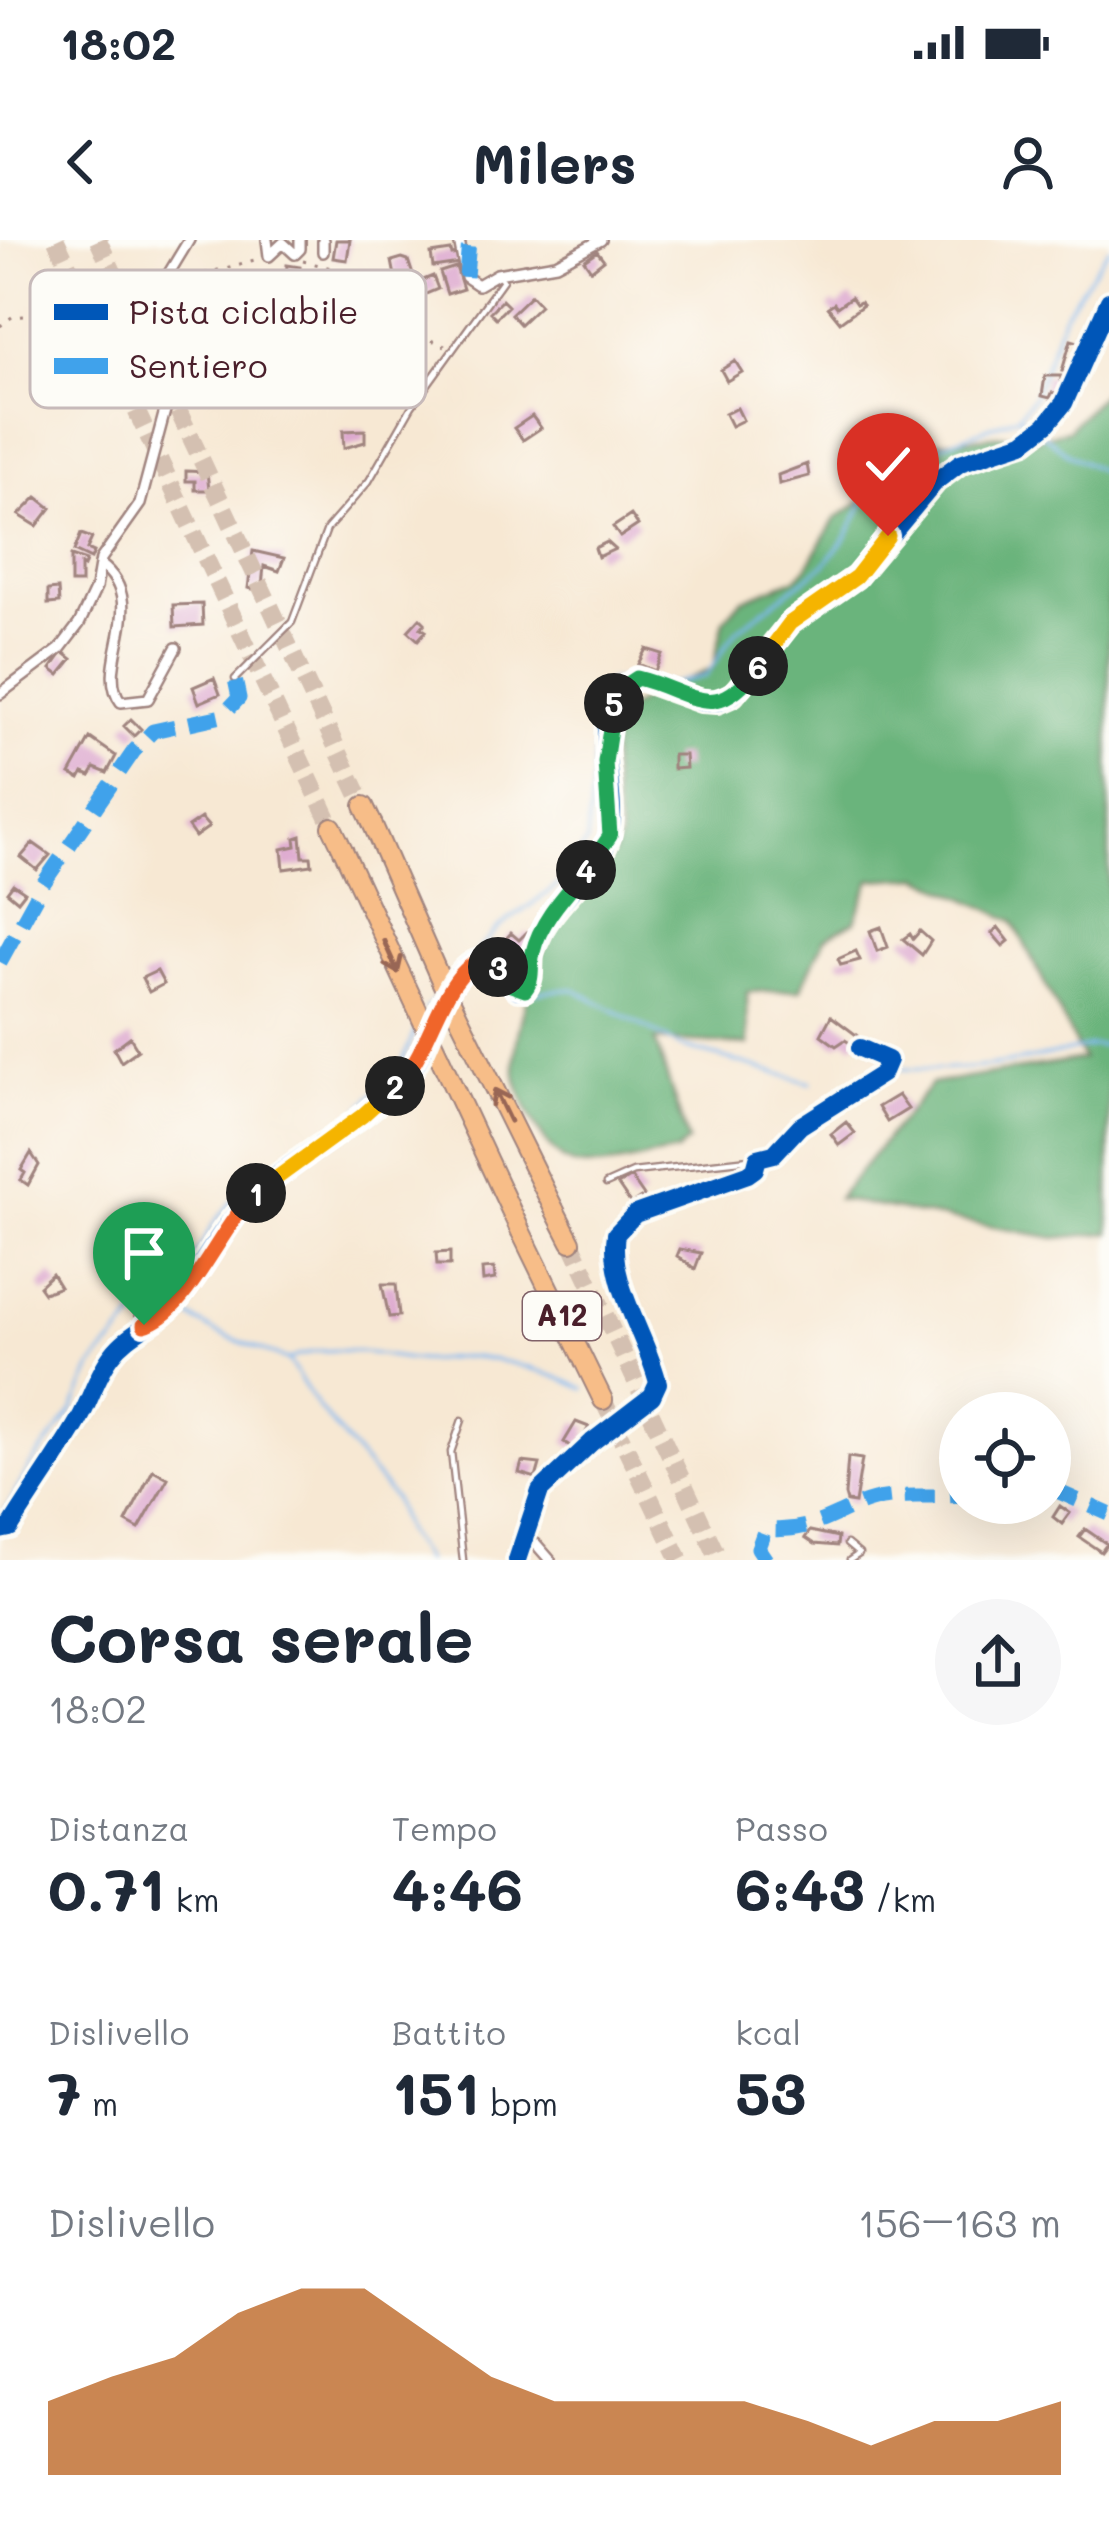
<!DOCTYPE html>
<html lang="it">
<head>
<meta charset="utf-8">
<style>
  body { margin:0; font-family:Mali,sans-serif; background:#f6f6f7; color:#1f2937; height:100vh; display:flex; flex-direction:column; font-size:45px; white-space:nowrap }
  * { box-sizing:border-box; margin:0 }
  p { font-size:39px; color:#747a83 }
  .icon { flex:none; width:66px; height:66px; fill:none; stroke:currentColor; stroke-width:2; stroke-linecap:round; stroke-linejoin:round }
  .map { position:relative; height:1320px; overflow:hidden }
  .panel { display:flex; flex-direction:column; background:#fff; flex:1 }
  .panel>* { flex:none }
  .tools { position:absolute; left:939px; top:1152px; display:grid; gap:24px }
  .tools a { display:grid; place-items:center; width:132px; height:132px; border-radius:50%; background:#fff; box-shadow:0 12px 48px #0002; font-size:60px }
  .pin { position:absolute; display:grid; place-items:center; width:102px; height:102px; color:#fff; margin:-123px -51px; border-radius:50% 50% 50% 0; rotate:-45deg; box-shadow:0 0 12px #0007 }
  .pin .icon { rotate:45deg }
  .km { position:absolute; width:60px; height:60px; margin:-30px; border-radius:50%; background:#222; color:#fff; font-size:33px; line-height:60px; text-align:center }
  .round { display:grid; place-items:center; flex:none; width:126px; height:126px; border-radius:63px; background:#f6f6f7 }
  .head { display:flex; align-items:center; justify-content:space-between; height:204px; padding:0 48px }
  h1 { font-size:66px; font-weight:800; line-height:90px }
  .figures { display:grid; grid-template-columns:repeat(3,1fr); gap:18px; height:204px; padding:12px 48px }
  .figures div { display:grid; align-content:center }
  .figures b { font-size:60px; font-weight:800 }
  .figures small { font-size:33px; font-weight:400 }
  .figures p { font-size:33px }
  .chart { height:336px; padding:24px 48px }
  .chart p { display:flex; justify-content:space-between }
  .chart svg { width:100%; height:216px; margin-top:12px; fill:#b45309; opacity:.7 }
  .status { display:flex; justify-content:space-between; align-items:center; height:84px; padding:0 60px; background:#fff; direction:ltr }
  .status svg { height:33px; fill:currentColor }
  header { display:flex; justify-content:space-between; align-items:center; height:156px; padding:0 48px; background:#fff; font-size:54px; font-weight:800 }
  .map>svg:first-child { display:block }
  .forest { fill:#6bb47b; stroke:#5a6a53; stroke-width:3 }
  .lines { fill:none; stroke-linecap:round; stroke-linejoin:round }
  .stream { stroke:#80b9f0; stroke-width:3 }
  .building { fill:#dda8cf }
  .motorway-tunnel { stroke:#d4c0b1; stroke-width:18; stroke-dasharray:18 9; stroke-linecap:butt }
  .service-casing { stroke:#a0847f; stroke-width:9 }
  .minor-casing { stroke:#a0847f; stroke-width:14 }
  .motorway-casing { stroke:#a0847f; stroke-width:22 }
  .path { stroke:#a0847f; stroke-width:3; stroke-dasharray:3 9; stroke-linecap:butt }
  .service { stroke:#fff; stroke-width:4.5 }
  .minor { stroke:#fff; stroke-width:9 }
  .motorway { stroke:#f7bd88; stroke-width:18 }
  .motorway-bridge-casing { stroke:#a0847f; stroke-width:22; stroke-linecap:butt }
  .motorway-bridge { stroke:#f7bd88; stroke-width:18 }
  .quiet { stroke:#40a2eb; stroke-width:15; stroke-dasharray:30 15; stroke-linecap:butt }
  .cycleway-casing { stroke:#fdfcf7; stroke-width:26 }
  .cycleway { stroke:#0057b8; stroke-width:18 }
  .oneway { stroke:#986655 }
  .split-1-casing { stroke:#fff; stroke-width:24 }
  .split-2-casing { stroke:#fff; stroke-width:24 }
  .split-3-casing { stroke:#fff; stroke-width:24 }
  .split-4-casing { stroke:#fff; stroke-width:24 }
  .split-5-casing { stroke:#fff; stroke-width:24 }
  .split-6-casing { stroke:#fff; stroke-width:24 }
  .split-7-casing { stroke:#fff; stroke-width:24 }
  .split-1 { stroke:#f0652b; stroke-width:15 }
  .split-2 { stroke:#f5b400; stroke-width:15 }
  .split-3 { stroke:#f0652b; stroke-width:15 }
  .split-4 { stroke:#22a559; stroke-width:15 }
  .split-5 { stroke:#22a559; stroke-width:15 }
  .split-6 { stroke:#22a559; stroke-width:15 }
  .split-7 { stroke:#f5b400; stroke-width:15 }
  .labels { text-anchor:middle; stroke-width:9; stroke-linejoin:round; paint-order:stroke }
  .shield { fill:#fdfcf7; stroke:#806168; stroke-width:3 }
  .shield-label { font-size:30px; font-weight:bold; fill:#4a1f2b }
  .key { fill:#fdfcf7; stroke:#c7baba; stroke-width:3 }
  .key-label { font-size:33px; fill:#4a1f2b }
</style>
</head>
<body>
<div class="status"><b>18:02</b><svg viewBox="0 0 49 12"><path d="M0 12V9h3v3zM5 12V6h3v6zM10 12V3h3v9zM15 12V0h3v12zM26 1h20v11H26zM47 4h2v5h-2z"/></svg></div>
<header><svg class="icon" aria-label="back" viewBox="0 0 24 24"><path d="M15 5l-7 7 7 7"/></svg>Milers<svg class="icon" aria-label="person" viewBox="0 0 24 24"><circle cx="12" cy="8" r="4"/><path d="M4 21q1-7 8-7t8 7"/></svg></header>
<div class="map">
<svg width="1109" height="1320" viewBox="0 0 1109 1320">
  <rect width="100%" height="100%" fill="#fdfcf7"/>
  <filter id="ink" filterUnits="userSpaceOnUse"><feTurbulence type="fractalNoise" baseFrequency=".00833" numOctaves="2"/><feDisplacementMap in="SourceGraphic" scale="24" xChannelSelector="R" yChannelSelector="G"/><feConvolveMatrix kernelMatrix="1 2 1 2 8 2 1 2 1" color-interpolation-filters="sRGB"/></filter>
  <filter id="wash" filterUnits="userSpaceOnUse"><feTurbulence type="fractalNoise" baseFrequency=".004" numOctaves="4" result="noise"/><feDisplacementMap in="SourceGraphic" scale="48" xChannelSelector="R" yChannelSelector="G"/><feGaussianBlur stdDeviation="2.7" result="paint"/><feColorMatrix in="noise" values="0 0 0 0 0 0 0 0 0 0 0 0 0 0 0 0 0 1.4 0 .05"/><feComposite in="paint" operator="in"/></filter>
  <g filter="url(#wash)">
    <rect width="100%" height="100%" fill="#f7e8d3"/>
    <path class="forest" d="M1109,147V993L1055,998L837,959L931,844L1083,819L1013,681L920,637L871,640L855,681L825,698L800,750L747,752L748,805L655,800L688,902L676,912C646,917 606,930 576,925C546,919 517,856 515,828C513,800 533,729 546,704C565,667 606,638 620,599C616,564 599,498 628,470C645,454 691,439 713,428L724,380L741,360L795,339L807,327L835,279L879,249L909,205L1004,195L1024,202L1068,190Z"/>
    <g class="lines">
      <path class="stream" d="M1020,177L1070,215L1109,235
        M665,445L706,436L737,390L825,324L847,296L873,244L904,220L1018,176L1034,156L1064,74L1109,8
        M470,720L498,688L557,646L587,602L596,478L603,446L609,441L632,440
        M526,753L574,749L680,806L811,843
        M426,769L439,754
        M890,828C970,834 1015,823 1092,806H1109
        M353,877L403,821L416,788
        M177,1069L215,1092L288,1120L319,1168L394,1259L405,1292L425,1320
        M141,1072L183,1037L214,983L240,952L269,929L345,883
        M290,1119C330,1101 376,1116 419,1120C438,1122 457,1115 475,1117C513,1121 550,1133 584,1149
        M1,1280L29,1228L72,1172L92,1127L136,1076"/>
    </g>
    <g id="blocks">
      <path class="building" d="M336,0H350L347,20L333,18Z
        M451,11L452,15L458,14L459,23L433,27L431,14Z
        M597,11L604,20L591,30L584,20Z
        M402,18L408,20L413,35L396,41L392,21Z
        M287,25L300,27V42L292,41V49L285,48Z
        M456,27L463,49L447,54L440,32Z
        M433,36L438,49L419,57L416,43Z
        M531,55L540,65L520,84L511,74Z
        M851,57L856,64L860,62L863,65L840,82L828,67L834,63L837,67Z
        M502,60L508,66L496,78L490,72Z
        M1071,100L1082,103L1074,133L1062,131Z
        M735,121L742,132L727,141L721,130Z
        M1045,136H1061L1060,152L1052,153L1050,158L1042,156Z
        M737,168L743,180L731,186L725,174Z
        M532,176L541,188L523,200L514,188Z
        M365,190V202L344,208L343,191Z
        M807,224L809,236L779,244L778,235Z
        M186,231L207,232L209,250H195V241H186Z
        M37,257L51,268L37,286L19,275Z
        M631,275L638,285L620,297L613,287Z
        M81,294L92,298L87,309L94,312L91,319L74,311Z
        M607,302L615,309L598,317L595,308Z
        M253,311L284,318L279,331L264,326L262,346H257V350L248,348Z
        M71,316L86,321L84,327L81,325V343H71Z
        M58,349L59,363L48,364V350Z
        M202,364L203,385L174,387L173,365Z
        M420,378L425,383L421,388L426,391L418,400L408,391Z
        M646,409L662,414L655,431L638,424Z
        M63,412L72,419L59,435L51,429Z
        M214,438L220,454L199,463L193,447Z
        M131,479L141,489L134,496L124,486Z
        M90,498L116,516L107,533L95,528L90,536L83,533L80,539L70,534Z
        M673,515H685L686,528L673,529Z
        M201,578L209,587L195,597L188,587Z
        M301,596L303,617H311L312,625L284,629L282,609L296,606L295,598Z
        M33,603L50,615L37,630L21,617Z
        M13,644L25,652L18,661L7,652Z
        M881,687L888,707L877,711L870,691Z
        M998,687L1009,701L1003,706L992,693Z
        M920,691L931,701L922,715L903,699L910,694L913,699Z
        M527,692L536,701L520,718L503,702L511,693L519,700Z
        M856,711L860,720L841,725L838,719Z
        M157,731L164,744L149,752L142,738Z
        M831,776L859,797L853,805L845,800L836,806L821,795Z
        M130,797L138,810L121,822L114,809Z
        M898,855L908,869L887,882L878,867Z
        M846,882L855,893L839,905L831,894Z
        M31,913L39,925L28,945L21,940L25,933L21,930Z
        M631,937L644,956L631,964L618,945Z
        M680,1009L701,1013L695,1029L677,1016Z
        M450,1012V1025H437L436,1013Z
        M158,1026L164,1044L159,1046L161,1052L152,1055L147,1046L144,1047L138,1032L144,1033Z
        M494,1028L495,1039L483,1041L482,1029Z
        M52,1034L60,1047L44,1053L39,1046Z
        M382,1044H396L399,1076L389,1077Z
        M576,1182L589,1187L585,1193L588,1195L573,1208L564,1202Z
        M848,1217L862,1219L855,1263L847,1262L845,1255Z
        M522,1222L540,1224L536,1238L519,1233Z
        M153,1230L168,1238L139,1289L126,1282Z
        M1060,1266L1070,1273L1062,1284L1053,1277Z
        M1085,1289L1107,1304L1101,1312L1079,1297Z
        M810,1291L838,1297L837,1306L814,1304L805,1298Z"/>
    </g>
  </g>
  <g filter="url(#ink)">
    <use href="#blocks" fill-opacity="0" stroke="#a0847f" stroke-width="3"/>
    <g class="lines">
      <path class="motorway-tunnel" d="M56,0L332,587
        M98,0L364,566
        M571,1002L719,1320
        M603,1160L680,1320"/>
      <g class="service-casing">
        <path id="service" d="M235,439L292,382L327,289L369,241L412,166L503,40L497,34
          M606,944L633,932L758,918
          M139,1051L133,1066L144,1085
          M462,1180L451,1212L463,1320
          M847,1304L859,1314L850,1320"/>
      </g>
      <g class="minor-casing">
        <path id="minor" d="M267,0L269,16L283,3L295,14L300,9V0
          M459,0L466,37L478,45L497,34L556,24L601,0
          M323,12V0
          M100,324C153,363 93,426 121,462L148,459L176,408
          M0,454L60,409L79,384L96,348L101,319L140,264L175,133L166,38L189,0
          M0,1290L10,1288C32,1252 58,1217 79,1180C91,1159 97,1134 112,1115C131,1089 162,1083 180,1057C203,1025 220,988 249,960C296,913 361,887 407,836C432,808 442,736 476,721C495,713 506,741 518,750H525C534,738 530,728 532,714C534,706 540,696 543,688C559,657 601,628 609,597C623,548 579,474 637,438L701,461L717,462L733,455L790,383L856,337L936,241L960,223L1024,202L1046,185L1064,163L1109,61
          M523,1300L536,1304L550,1320
          M517,1320L540,1251L592,1202L652,1156L658,1143C647,1096 608,1043 616,994L635,974L748,934L755,929L758,918L774,914L800,886L882,834L888,820L860,808"/>
      </g>
      <g class="motorway-casing">
        <path id="motorway" d="M364,566L372,583
          M332,587L343,610
          M554,969L571,1002
          M521,992L603,1160"/>
      </g>
      <path class="path" d="M303,21L340,30L384,78L445,106
        M182,34L189,38L258,19
        M0,86L12,77L66,72L91,62L122,37L158,38"/>
      <use href="#service" class="service"/>
      <use href="#minor" class="minor"/>
      <use href="#motorway" class="motorway"/>
      <g class="motorway-bridge-casing">
        <path id="motorway-bridge" d="M372,583L442,743L554,969
          M343,610L521,992"/>
      </g>
      <use href="#motorway-bridge" class="motorway-bridge"/>
      <path class="quiet" d="M466,37L469,0
        M0,722L43,644L134,511L153,491L222,476L239,458L235,439
        M1050,1248L1109,1274
        M766,1320L758,1308L765,1289C814,1294 833,1271 874,1260C900,1253 933,1258 960,1255"/>
      <g class="cycleway-casing">
        <path id="cycleway" d="M0,1290L10,1288C32,1252 58,1217 79,1180C91,1159 97,1134 112,1115C131,1089 162,1083 180,1057C203,1025 220,988 249,960C296,913 361,887 407,836C432,808 442,736 476,721C495,713 506,741 518,750H525C534,738 530,728 532,714C534,706 540,696 543,688C559,657 601,628 609,597C623,548 579,474 637,438L701,461L717,462L733,455L790,383L856,337L936,241L960,223L1024,202L1046,185L1064,163L1109,61
          M517,1320L540,1251L592,1202L652,1156L658,1143C647,1096 608,1043 616,994L635,974L748,934L755,929L758,918L774,914L800,886L882,834L888,820L860,808"/>
      </g>
      <use href="#cycleway" class="cycleway"/>
    </g>
    <defs><path id="oneway-shaft" d="M-6 0H5M1.5-3L5.5 0L1.5 3" fill="none" stroke-width="1.6" stroke-linecap="round" stroke-linejoin="round" transform="scale(3)"/></defs>
    <g class="oneway">
      <use href="#oneway-shaft" transform="translate(391 717) rotate(66)"/>
      <use href="#oneway-shaft" transform="translate(502 865) rotate(-116)"/>
    </g>
  </g>
  <g class="lines" filter="url(#ink)">
    <g class="split-1-casing">
      <path id="split-1" d="M144,1085C188,1073 220,986 256,953"/>
    </g>
    <g class="split-2-casing">
      <path id="split-2" d="M256,953L362,876L395,846"/>
    </g>
    <g class="split-3-casing">
      <path id="split-3" d="M395,846C432,815 440,732 484,719L498,727"/>
    </g>
    <g class="split-4-casing">
      <path id="split-4" d="M498,727L511,745L525,750C535,737 529,727 533,712C540,681 566,654 586,630"/>
    </g>
    <g class="split-5-casing">
      <path id="split-5" d="M586,630L610,596L605,522L614,463"/>
    </g>
    <g class="split-6-casing">
      <path id="split-6" d="M614,463L625,446L637,438C692,451 715,487 758,426"/>
    </g>
    <g class="split-7-casing">
      <path id="split-7" d="M758,426L790,383L856,337L888,296"/>
    </g>
    <use href="#split-1" class="split-1"/>
    <use href="#split-2" class="split-2"/>
    <use href="#split-3" class="split-3"/>
    <use href="#split-4" class="split-4"/>
    <use href="#split-5" class="split-5"/>
    <use href="#split-6" class="split-6"/>
    <use href="#split-7" class="split-7"/>
  </g>
  <g class="labels">
    <rect class="shield" x="523" y="1052" width="78" height="48" rx="9"/>
    <g class="shield-label">
      <text x="562" y="1086">A12</text>
    </g>
  </g>
  <rect x="30" y="30" width="396" height="138" rx="18" class="key"/>
  <rect x="54" y="64" width="54" height="16" fill="#0057b8"/>
  <rect x="54" y="118" width="54" height="16" fill="#40a2eb"/>
  <g class="key-label">
    <text x="129" y="84">Pista ciclabile</text>
    <text x="129" y="138">Sentiero</text>
  </g>
</svg>
<div class="tools">
<a><svg class="icon" aria-label="locate" viewBox="0 0 24 24"><circle cx="12" cy="12" r="6"/><path d="M12 2v4M12 18v4M2 12h4M18 12h4"/></svg></a>
</div>
<div class="pin" style="left:144px;top:1085px;background:#1e9e55"><svg class="icon" aria-label="arrive" viewBox="0 0 24 24"><path d="M6 21V4h12l-3 4 3 4H6"/></svg></div>
<div class="pin" style="left:888px;top:296px;background:#d93025"><svg class="icon" aria-label="check" viewBox="0 0 24 24"><path d="M5 12l5 5 9-10"/></svg></div>
<b class="km" style="left:256px;top:953px">1</b>
<b class="km" style="left:395px;top:846px">2</b>
<b class="km" style="left:498px;top:727px">3</b>
<b class="km" style="left:586px;top:630px">4</b>
<b class="km" style="left:614px;top:463px">5</b>
<b class="km" style="left:758px;top:426px">6</b>
</div>
<section class="panel">
<div class="head"><div><h1>Corsa serale</h1><p>18:02</p></div><a class="round"><svg class="icon" aria-label="share" viewBox="0 0 24 24"><path d="M12 15V3M7 8l5-5 5 5M5 13v7h14v-7"/></svg></a></div>
<div class="figures">
<div><p>Distanza</p><b>0.71<small> km</small></b></div>
<div><p>Tempo</p><b>4:46</b></div>
<div><p>Passo</p><b>6:43<small> /km</small></b></div>
</div>
<div class="figures">
<div><p>Dislivello</p><b>7<small> m</small></b></div>
<div><p>Battito</p><b>151<small> bpm</small></b></div>
<div><p>kcal</p><b>53</b></div>
</div>
<div class="chart"><p><span>Dislivello</span>156–163 m</p>
<svg viewBox="0 0 160 44" preserveAspectRatio="none"><path d="M0 44V29L10 24L20 20L30 11L40 6L50 6L60 15L70 24L80 29L90 29L100 29L110 29L120 33L130 38L140 33L150 33L160 29V44z"/></svg>
</div>
</section>
</body>
</html>
